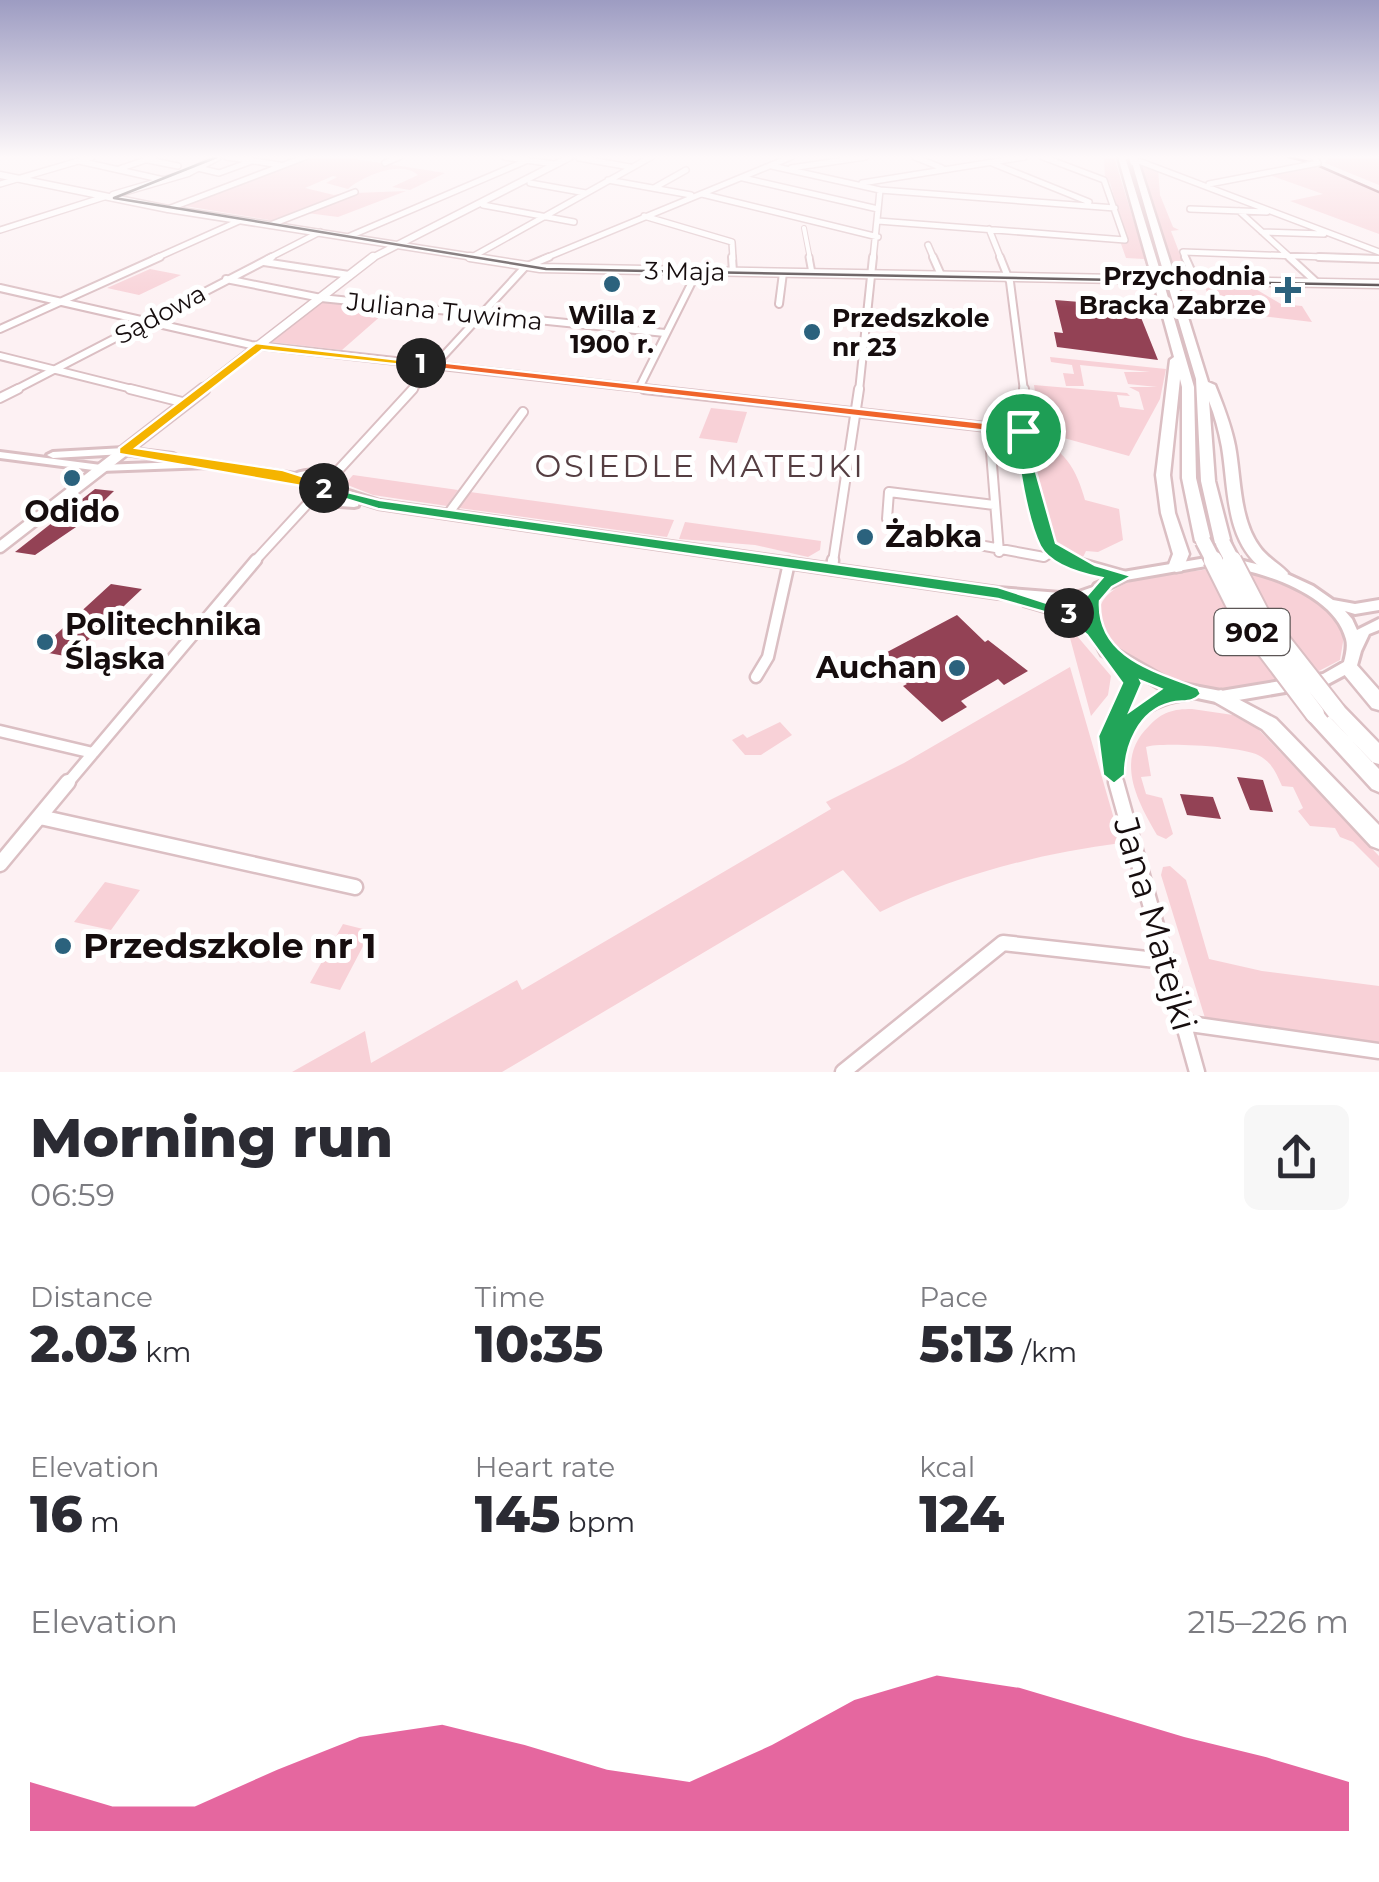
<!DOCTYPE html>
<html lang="en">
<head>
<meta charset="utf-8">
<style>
  body { margin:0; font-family:Montserrat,sans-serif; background:#f7f7f7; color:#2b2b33; height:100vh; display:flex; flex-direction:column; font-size:38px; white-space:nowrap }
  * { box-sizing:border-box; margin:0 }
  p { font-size:32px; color:#7c7c81 }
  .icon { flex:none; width:55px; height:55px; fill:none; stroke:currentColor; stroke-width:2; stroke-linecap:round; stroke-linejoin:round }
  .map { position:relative; height:1072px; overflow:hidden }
  .details { display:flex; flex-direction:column; background:#fff; flex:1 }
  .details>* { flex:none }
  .pin { position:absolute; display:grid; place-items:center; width:85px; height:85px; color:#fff; margin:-42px; border:5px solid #fff; border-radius:50%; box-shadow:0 2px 10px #0007 }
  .km { position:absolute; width:50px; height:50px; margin:-25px; border-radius:50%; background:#222; color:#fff; font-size:28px; line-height:50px; text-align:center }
  .round { display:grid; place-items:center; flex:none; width:105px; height:105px; border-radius:15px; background:#f7f7f7 }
  .summary { display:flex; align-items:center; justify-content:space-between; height:170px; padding:0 30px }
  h1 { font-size:55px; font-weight:800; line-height:75px }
  .metrics { display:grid; grid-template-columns:repeat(3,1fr); gap:15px; height:170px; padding:10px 30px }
  .metrics div { display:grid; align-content:center }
  .metrics b { font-size:50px; font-weight:800 }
  .metrics small { font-size:28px; font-weight:400 }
  .metrics p { font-size:28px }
  .chart { height:280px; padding:20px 30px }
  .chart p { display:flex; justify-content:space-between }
  .chart svg { width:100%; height:180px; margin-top:10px; fill:#db2777; opacity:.7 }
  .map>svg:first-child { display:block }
  .green { fill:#f8d1d7 }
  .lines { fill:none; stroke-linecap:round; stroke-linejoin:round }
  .stream { stroke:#975764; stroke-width:2.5 }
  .building { fill:#934255 }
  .pedestrian-far1-casing { stroke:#dbbfc3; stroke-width:6 }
  .pedestrian-casing { stroke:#dbbfc3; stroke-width:9 }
  .minor-far4-casing { stroke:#dbbfc3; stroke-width:8 }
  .minor-far3-casing { stroke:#dbbfc3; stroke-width:10 }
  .minor-far2-casing { stroke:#dbbfc3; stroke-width:12 }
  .minor-far1-casing { stroke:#dbbfc3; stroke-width:15 }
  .minor-casing { stroke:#dbbfc3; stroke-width:19 }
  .tertiary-far2-casing { stroke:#dbbfc3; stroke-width:9 }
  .tertiary-far1-casing { stroke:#dbbfc3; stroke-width:11 }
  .tertiary-casing { stroke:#dbbfc3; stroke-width:15 }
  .secondary-casing { stroke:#dbbfc3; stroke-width:6 }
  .primary-casing { stroke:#dbbfc3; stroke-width:5 }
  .pedestrian-far1 { stroke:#fff; stroke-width:4 }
  .pedestrian { stroke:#fff; stroke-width:5 }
  .minor-far4 { stroke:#fff; stroke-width:5 }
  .minor-far3 { stroke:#fff; stroke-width:6 }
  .minor-far2 { stroke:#fff; stroke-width:8 }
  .minor-far1 { stroke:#fff; stroke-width:10 }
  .minor { stroke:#fff; stroke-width:14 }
  .tertiary-far2 { stroke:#fff; stroke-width:6 }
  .tertiary-far1 { stroke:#fff; stroke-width:8 }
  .tertiary { stroke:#fff; stroke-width:10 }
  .secondary { fill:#fff; fill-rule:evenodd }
  .primary { fill:#fff; fill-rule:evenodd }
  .tram { stroke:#4b4143; stroke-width:2.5 }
  .primary-bridge-far3-casing { stroke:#dbbfc3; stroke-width:10; stroke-linecap:butt }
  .primary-bridge-far2-casing { stroke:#dbbfc3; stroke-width:14; stroke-linecap:butt }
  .primary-bridge-far1-casing { stroke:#dbbfc3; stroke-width:19; stroke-linecap:butt }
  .primary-bridge-casing { stroke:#dbbfc3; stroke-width:22; stroke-linecap:butt }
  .primary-bridge-far3 { stroke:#fff; stroke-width:8 }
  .primary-bridge-far2 { stroke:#fff; stroke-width:10 }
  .primary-bridge-far1 { stroke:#fff; stroke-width:14 }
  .primary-bridge { stroke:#fff; stroke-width:18 }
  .split-1 { fill:#f0652b; stroke:#fff; stroke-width:2.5 }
  .split-2 { fill:#f5b400; stroke:#fff; stroke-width:2.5 }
  .split-3 { fill:#22a559; stroke:#fff; stroke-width:2.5 }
  .split-4 { fill:#22a559; stroke:#fff; stroke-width:2.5; fill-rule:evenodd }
  .poi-dot { fill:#2b627d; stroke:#fff; stroke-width:4 }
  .labels { text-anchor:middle; stroke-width:10; stroke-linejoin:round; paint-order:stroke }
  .far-street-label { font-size:25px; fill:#160d0e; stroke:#fff }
  .far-poi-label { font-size:25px; font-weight:bold; fill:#160d0e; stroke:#fff; text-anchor:end }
  .shield { fill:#fff; stroke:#5c5656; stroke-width:2.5 }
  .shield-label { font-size:28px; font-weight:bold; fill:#160d0e }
  .poi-label { font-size:30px; font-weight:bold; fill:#160d0e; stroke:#fff; text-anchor:start }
  .neighbourhood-label { font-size:32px; letter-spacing:2.5px; fill:#553e42; stroke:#fff }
  .near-street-label { font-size:35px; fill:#160d0e; stroke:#fff }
  .near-poi-label { font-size:35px; font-weight:bold; fill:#160d0e; stroke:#fff; text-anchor:start }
</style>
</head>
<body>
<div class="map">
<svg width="1379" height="1072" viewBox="0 0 1379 1072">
  <rect width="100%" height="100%" fill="#fdf1f3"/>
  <path class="green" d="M310,157H343L445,173L410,190L392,187L418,175C399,158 357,180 348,189L326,183L337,177L333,176L305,188L334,195L349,192L275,221L185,206Z
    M1104,157H1114L1150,274L1144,259L1126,258L1120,241L1127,240L1110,183L1105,179Z
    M1330,157H1379V185L1325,163Z
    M1141,164L1158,168L1160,195L1173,227L1179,230L1171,231L1188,275L1178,276L1173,270Z
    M1313,165L1379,193V234L1290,201L1323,194L1269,175Z
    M406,191L338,217L307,213L355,193Z
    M150,269L181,275L139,295L107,288Z
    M1205,285H1249L1281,304L1302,306L1312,322L1211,310Z
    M325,300L391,307L342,350L271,342Z
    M1050,357L1166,369L1160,399L1129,456L1035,430L1040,424L1034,385L1127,393L1130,396L1117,395L1120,407L1144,410L1139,392L1129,387H1157L1128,384L1124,372H1150L1080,365L1084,386H1066L1063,373L1074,374L1072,365L1051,362Z
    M711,408L747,412L737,443L699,438Z
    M1029,439C1064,444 1077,471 1085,500L1119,509L1123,540L1098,552L1086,551L1083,557L1051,538Z
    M353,475L458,490L447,506L373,495L345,484Z
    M470,492L674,520L667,537L459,508Z
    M685,522L821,541L820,550L808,557L755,545L679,539Z
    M1209,569C1261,569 1320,585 1344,636L1340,660L1317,672L1227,689L1177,684L1155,676L1117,649L1104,632L1099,611C1108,572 1177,575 1209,569Z
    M1066,623L1111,676L1108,695L1091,716Z
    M1070,667L1121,843C1040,853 954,876 880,912L843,870L502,1072H292L365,1031L371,1063L517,980L522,990L831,809L826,802L904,763Z
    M1192,709L1233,715L1258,729L1379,856V868L1353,842L1340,837L1335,828L1310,826L1298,811L1303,808L1293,787L1282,786C1276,773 1272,762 1258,755C1240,746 1159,742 1146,747L1151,776L1141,777L1146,794L1162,798L1173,834L1166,839L1157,835C1136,799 1115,759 1149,726C1162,712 1173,709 1192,709Z
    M780,722L792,735L761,755H745L732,740L743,734L747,738Z
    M1170,866L1186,880L1209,959L1262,971L1379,986V1046L1205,1018L1161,875L1163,867Z
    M105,882L140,890L111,930L74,922Z
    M343,924L371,931L340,990L310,983Z"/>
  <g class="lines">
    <path class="stream" d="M1288,157L1309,162
      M1319,166L1379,192"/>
  </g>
  <path class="building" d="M1115,298L1134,300L1158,360L1057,347L1054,332L1063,333L1055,300L1118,305Z
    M95,489L114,491L79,525L35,555L15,552Z
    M111,584L142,589L70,657L38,651Z
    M957,615L985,642L988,640L1028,671L1004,685L998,679L971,695L961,701L967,707L942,722L903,686L907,684L874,659Z
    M1237,777L1263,780L1273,812L1250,810Z
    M1180,794L1213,797L1221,819L1187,815Z"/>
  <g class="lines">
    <g class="pedestrian-far1-casing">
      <path id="pedestrian-far1" d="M804,228L810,259"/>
    </g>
    <g class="pedestrian-casing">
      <path id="pedestrian" d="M809,257L812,273"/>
    </g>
    <g class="minor-far4-casing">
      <path id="minor-far4" d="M227,157L280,165
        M505,157L554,164
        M915,157L942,168
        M1128,157L1379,252
        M579,158L630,167
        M148,160L178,166
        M79,161L164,180
        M385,163L399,157
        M992,163L1089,202
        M772,166L880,190L873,259
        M198,168L219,173L252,161
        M791,168L865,157
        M119,169L154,157
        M743,178L878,209
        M608,180L691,195
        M530,183L586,193
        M862,183L1024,157
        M0,184L92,157
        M1209,184L1318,163L1314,157
        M654,188L686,170
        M880,190L1115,208
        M702,194L878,237
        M483,205L574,222
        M168,209L305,157
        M1190,209L1267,212
        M1239,211L1292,259
        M644,216L732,242L733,259
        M878,221L1125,240L1104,180L1043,157
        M270,225L355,192
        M989,229L1001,259
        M0,230L104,197
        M1262,232L1324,234
        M350,236L528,160
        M928,245L934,259
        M472,257L651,157
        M154,259L239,221
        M267,259L320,232
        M543,259L791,157
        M1186,259L1183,252L1379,259"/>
    </g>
    <g class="minor-far3-casing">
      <path id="minor-far3" d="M732,257L733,272
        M933,257L941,275
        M1000,257L1010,282L1024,391
        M1185,257L1195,279
        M1289,257L1315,281
        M1319,257L1379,259
        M264,262L349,275
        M226,279L321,298L665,333
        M0,288L251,345L666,391
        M779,304L783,273
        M0,329L160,257
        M0,356L140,391
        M639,388L697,272
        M13,391L272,257
        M411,391L525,267L549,257
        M859,391L873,257"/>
    </g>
    <g class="minor-far2-casing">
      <path id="minor-far2" d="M130,389L186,403
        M644,389L1023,431
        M1024,389V454L1048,545L1071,562
        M0,398L18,389
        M989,427L999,552
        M994,505L889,492L887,519L898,530L1044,557L1053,551
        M448,514L523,412
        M254,562L413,389
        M833,562L859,389"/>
    </g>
    <g class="minor-far1-casing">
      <path id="minor-far1" d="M1066,560L1123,576
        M832,569L833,560
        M756,677L768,657L789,563
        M0,731L93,753
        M1113,758C1122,718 1150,698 1190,694
        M66,785L256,560
        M1117,785L1108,752L1129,684L1119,662"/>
    </g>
    <g class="minor-casing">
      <path id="minor" d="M1116,782L1197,1072
        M40,817L355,887
        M0,864L68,782
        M1183,1023L1379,1051
        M843,1072L1003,943L1165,961"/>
    </g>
    <g class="tertiary-far2-casing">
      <path id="tertiary-far2" d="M0,175L168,209L486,259
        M113,195L188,173L218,157
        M370,259L570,157"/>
    </g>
    <g class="tertiary-far1-casing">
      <path id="tertiary-far1" d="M470,257L540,268L1379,284
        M200,391L373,257"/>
    </g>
    <g class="tertiary-casing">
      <path id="tertiary" d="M0,547L204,389"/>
    </g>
    <g class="secondary-casing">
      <path id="secondary" d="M124,448L173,454L179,457L173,460L124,454L53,458L47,455L53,452Z
        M0,452L101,465L208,461L295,474C306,469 330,469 340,475L338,477L309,478L380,501L998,588L1073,594L1093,587L1095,584L1123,572L1212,557L1231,558L1256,564L1287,574L1313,586L1333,600L1355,604L1379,600V610L1355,614L1345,611L1352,619L1357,630L1379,619V630L1369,634L1361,651L1356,669L1326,685L1221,703L1164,691L1102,655L1091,634L1069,618L1024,605L1022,602L1024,600L998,598L378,508L359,502L358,506L354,507L311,504L307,503L305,500L307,497L351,499L287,479L208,467L101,471L0,458ZM1212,565C1254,568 1334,592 1346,639C1348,646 1346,654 1344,662L1323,674L1221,691L1173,682L1112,647L1097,619L1098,600L1105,590L1126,580ZM1084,600L1083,615L1079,612L1042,601L1074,604Z"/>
    </g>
    <g class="primary-casing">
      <path id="primary" d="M1118,157H1125L1161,274L1159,276L1151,274Z
        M1131,159L1138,161L1174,274L1172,276L1164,274Z
        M1159,281L1164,284L1194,387L1196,478L1211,541L1203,546L1195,541L1182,478V387L1180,379L1170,475L1175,513L1189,554L1182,571L1176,572L1168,567L1173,554L1161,513L1156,475L1170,360L1174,357L1154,284Z
        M1173,282L1178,285L1208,382L1215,385C1223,405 1231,425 1235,446C1241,478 1239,518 1259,546C1267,558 1279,563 1288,573L1286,577C1276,578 1273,575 1264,570C1225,542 1229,489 1222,447C1219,431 1215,416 1209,401L1215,481L1231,543L1223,548L1215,543L1201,481L1196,379L1168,285Z
        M1349,661L1355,663L1379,690V710L1372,708L1343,673L1340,668L1343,663Z
        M1221,690L1276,719L1379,825V849L1371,846L1262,729L1215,702L1212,697L1215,692Z
        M1336,704L1343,706L1379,743V764L1372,762L1329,716L1327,711L1329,706Z
        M1315,707L1322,709L1379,769V792L1372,789L1308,719L1306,714L1308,709Z"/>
    </g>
    <use href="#pedestrian-far1" class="pedestrian-far1"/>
    <use href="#pedestrian" class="pedestrian"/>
    <use href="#minor-far4" class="minor-far4"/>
    <use href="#minor-far3" class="minor-far3"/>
    <use href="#minor-far2" class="minor-far2"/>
    <use href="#minor-far1" class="minor-far1"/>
    <use href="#minor" class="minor"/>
    <use href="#tertiary-far2" class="tertiary-far2"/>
    <use href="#tertiary-far1" class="tertiary-far1"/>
    <use href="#tertiary" class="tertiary"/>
    <use href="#secondary" class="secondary"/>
    <use href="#primary" class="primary"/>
    <path class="tram" d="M217,157L114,198L546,269L1379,285"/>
    <g class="primary-bridge-far3-casing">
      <path id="primary-bridge-far3" d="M1133,157L1134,161"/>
    </g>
    <g class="primary-bridge-far2-casing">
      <path id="primary-bridge-far2" d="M1156,274L1159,284
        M1169,274L1173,285"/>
    </g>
    <g class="primary-bridge-far1-casing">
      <path id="primary-bridge-far1" d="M1203,541L1214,562
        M1223,543L1233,562"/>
    </g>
    <g class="primary-bridge-casing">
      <path id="primary-bridge" d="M1213,560L1241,616L1315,714
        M1232,560L1260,614L1336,711"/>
    </g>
    <use href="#primary-bridge-far3" class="primary-bridge-far3"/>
    <use href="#primary-bridge-far2" class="primary-bridge-far2"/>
    <use href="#primary-bridge-far1" class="primary-bridge-far1"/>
    <use href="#primary-bridge" class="primary-bridge"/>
  </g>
  <linearGradient id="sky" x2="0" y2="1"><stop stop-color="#9d9cc2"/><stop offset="0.51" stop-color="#fef9fa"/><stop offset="1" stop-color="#fef9fa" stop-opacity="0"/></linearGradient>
  <rect width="1379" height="307" fill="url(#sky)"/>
  <path class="split-1" d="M421,360L1023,427L1030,431L1023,435L417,366Z"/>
  <path class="split-2" d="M256,343L427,363L421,367L262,350L136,448L283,470L330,485V491L119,454V448Z"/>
  <path class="split-3" d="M319,485L380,500L998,587L1078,613L1069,619L998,599L378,509L319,491Z"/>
  <path class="split-4" d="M1023,427L1030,431L1031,454L1056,543L1095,565L1132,576L1112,587L1100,601C1097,657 1155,671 1198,688L1201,694C1192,704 1183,700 1171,703C1138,711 1125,747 1125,775L1114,784L1103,775L1098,736L1122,683L1087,635L1060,613L1069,606L1082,613L1083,600L1102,578C1082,574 1050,565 1040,546C1027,520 1017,461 1016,431ZM1141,681L1161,689L1130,711L1142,683Z"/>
  <g class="poi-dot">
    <circle cx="612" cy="284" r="10"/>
    <path d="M1283 275h10v10h10v10h-10v10h-10v-10h-10v-10h10z"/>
    <circle cx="812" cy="332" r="10"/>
    <circle cx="72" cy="478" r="10"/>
    <circle cx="865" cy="537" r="10"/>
    <circle cx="45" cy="642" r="10"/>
    <circle cx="957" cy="668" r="10"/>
    <circle cx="63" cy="946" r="10"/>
  </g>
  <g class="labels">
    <g class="far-street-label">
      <text transform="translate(685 271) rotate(1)" y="9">3 Maja</text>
      <text transform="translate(445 311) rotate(6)" y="9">Juliana Tuwima</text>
      <text transform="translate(160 314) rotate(-28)" y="9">Sądowa</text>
    </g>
    <g class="far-poi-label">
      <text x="1266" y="285">Przychodnia<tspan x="1266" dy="29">Bracka Zabrze</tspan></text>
      <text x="612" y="324" text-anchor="middle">Willa z<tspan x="612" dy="29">1900 r.</tspan></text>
      <text x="832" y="327" text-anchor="start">Przedszkole<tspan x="832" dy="29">nr 23</tspan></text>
    </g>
    <rect class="shield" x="1214.5" y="609" width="75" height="46" rx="8"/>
    <g class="shield-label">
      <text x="1252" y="642">902</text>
    </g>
    <g class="poi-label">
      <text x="72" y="522" text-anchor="middle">Odido</text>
      <text x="885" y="547">Żabka</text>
      <text x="65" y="635">Politechnika<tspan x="65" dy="34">Śląska</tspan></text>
      <text x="937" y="678" text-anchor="end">Auchan</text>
    </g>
    <g class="neighbourhood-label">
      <text x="700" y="477">OSIEDLE MATEJKI</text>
    </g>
    <g class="near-street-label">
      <text transform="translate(1155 924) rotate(74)" y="12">Jana Matejki</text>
    </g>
    <g class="near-poi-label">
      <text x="83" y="958">Przedszkole nr 1</text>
    </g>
  </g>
</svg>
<div class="pin" style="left:1023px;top:431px;background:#1e9e55"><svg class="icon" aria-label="arrive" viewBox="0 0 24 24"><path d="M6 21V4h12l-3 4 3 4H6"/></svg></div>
<b class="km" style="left:421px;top:363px">1</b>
<b class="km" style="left:324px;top:488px">2</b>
<b class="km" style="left:1069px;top:613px">3</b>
</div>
<section class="details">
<div class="summary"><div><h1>Morning run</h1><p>06:59</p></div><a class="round"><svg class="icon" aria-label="share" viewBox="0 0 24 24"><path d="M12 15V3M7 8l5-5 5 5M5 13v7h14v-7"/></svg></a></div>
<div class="metrics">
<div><p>Distance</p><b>2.03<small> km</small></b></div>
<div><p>Time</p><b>10:35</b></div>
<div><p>Pace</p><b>5:13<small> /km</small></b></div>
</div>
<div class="metrics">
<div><p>Elevation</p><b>16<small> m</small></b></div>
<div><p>Heart rate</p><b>145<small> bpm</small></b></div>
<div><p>kcal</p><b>124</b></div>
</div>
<div class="chart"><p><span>Elevation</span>215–226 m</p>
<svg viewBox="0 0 160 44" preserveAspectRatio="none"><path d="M0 44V32L10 38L20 38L30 29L40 21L50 18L60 23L70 29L80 32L90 23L100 12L110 6L120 9L130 15L140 21L150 26L160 32V44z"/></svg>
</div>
</section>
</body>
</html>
